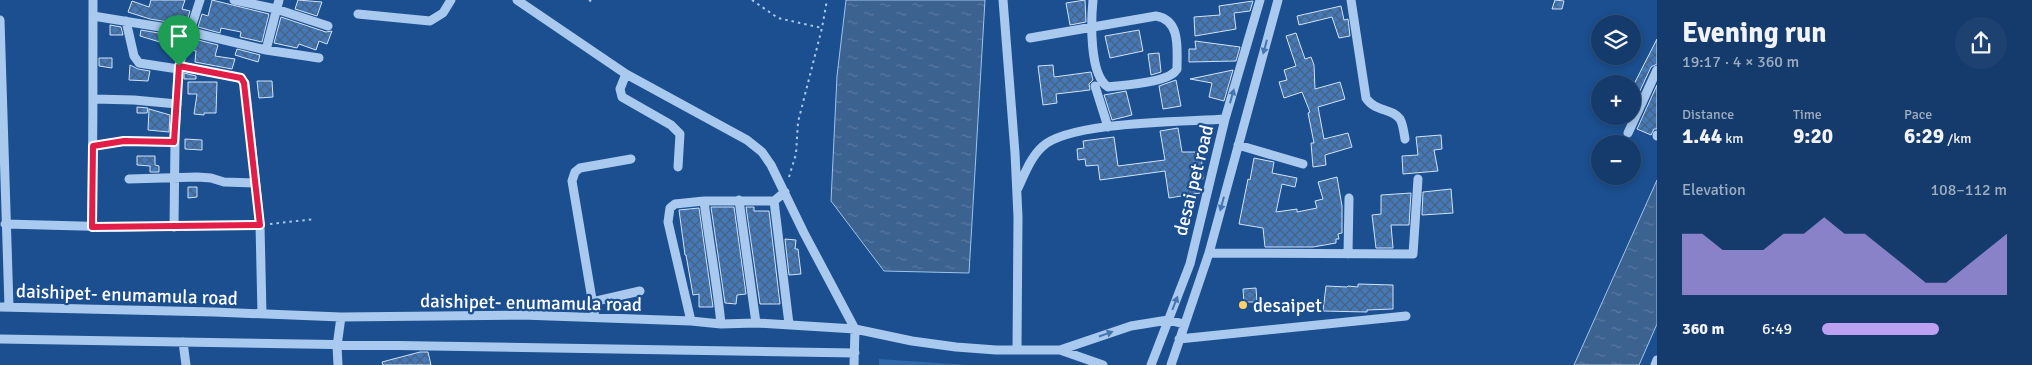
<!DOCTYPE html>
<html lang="en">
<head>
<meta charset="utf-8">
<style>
  body { margin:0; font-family:Signika,sans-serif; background:#1d4271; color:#f1f3f6; height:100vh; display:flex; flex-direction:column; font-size:19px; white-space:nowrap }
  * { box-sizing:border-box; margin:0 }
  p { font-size:16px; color:#9dadc1 }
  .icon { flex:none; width:28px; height:28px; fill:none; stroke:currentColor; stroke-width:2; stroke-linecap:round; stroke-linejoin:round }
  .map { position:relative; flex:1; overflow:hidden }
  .side { display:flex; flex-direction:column; background:#143b6b; width:375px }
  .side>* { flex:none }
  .controls { position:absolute; left:1591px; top:15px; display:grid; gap:10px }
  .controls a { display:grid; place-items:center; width:50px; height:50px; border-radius:50%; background:#143b6b; box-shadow:0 2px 8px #0003,0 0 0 1px #33557e; font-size:25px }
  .pin { position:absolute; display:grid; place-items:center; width:42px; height:42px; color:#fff; margin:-51px -21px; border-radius:50% 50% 50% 0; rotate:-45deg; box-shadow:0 0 5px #0007 }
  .pin .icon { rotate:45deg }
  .round { display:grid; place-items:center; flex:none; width:52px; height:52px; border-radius:26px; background:#1d4271 }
  .head { display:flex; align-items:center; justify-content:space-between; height:85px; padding:0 25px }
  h1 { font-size:28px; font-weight:700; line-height:38px }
  .figures { display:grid; grid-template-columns:repeat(3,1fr); gap:8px; height:85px; padding:5px 25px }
  .figures div { display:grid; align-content:center }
  .figures b { font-size:21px; font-weight:700 }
  .figures small { font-size:14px; font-weight:400 }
  .figures p { font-size:14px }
  .chart { height:140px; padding:10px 25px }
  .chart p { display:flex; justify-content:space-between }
  .chart svg { width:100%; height:90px; margin-top:5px; fill:#bca0f2; opacity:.7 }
  ul { padding:0 25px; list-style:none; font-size:16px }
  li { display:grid; grid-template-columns:80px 60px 1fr; align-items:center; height:38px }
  li i { height:12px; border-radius:6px; background:#bca0f2 }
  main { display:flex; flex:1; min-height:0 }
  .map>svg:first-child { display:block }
  .green { fill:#2e69ad }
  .water { fill:url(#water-ripples); stroke:#9cc4f0 }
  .building { fill:url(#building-cross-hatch); stroke:#cfe3fa }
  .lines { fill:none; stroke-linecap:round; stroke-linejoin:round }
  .path { stroke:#a9c9ee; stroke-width:2; stroke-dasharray:2.5 4; stroke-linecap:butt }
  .minor { stroke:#a9c9ee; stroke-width:9 }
  .oneway { fill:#4674ac }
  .route-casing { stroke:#fff; stroke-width:10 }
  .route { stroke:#e11d48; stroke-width:6 }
  .poi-dot { fill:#ffd166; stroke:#1b4f8f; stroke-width:2 }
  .labels { text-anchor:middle; stroke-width:4.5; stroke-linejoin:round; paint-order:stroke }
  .street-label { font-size:19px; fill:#fff; stroke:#1b4f8f }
  .poi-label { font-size:19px; fill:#fff; stroke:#1b4f8f; text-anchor:start }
</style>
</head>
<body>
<main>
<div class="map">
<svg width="1657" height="365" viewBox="0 0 1657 365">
  <defs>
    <pattern id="water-ripples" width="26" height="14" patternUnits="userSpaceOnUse" patternTransform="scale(1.25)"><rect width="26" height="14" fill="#3c6290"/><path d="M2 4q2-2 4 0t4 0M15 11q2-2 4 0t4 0" fill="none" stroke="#597aa1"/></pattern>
    <pattern id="building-cross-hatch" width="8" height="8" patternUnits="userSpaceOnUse" patternTransform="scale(1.25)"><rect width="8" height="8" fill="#4478b7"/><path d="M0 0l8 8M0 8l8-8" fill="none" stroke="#486282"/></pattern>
  </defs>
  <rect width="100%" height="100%" fill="#1b4f8f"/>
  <path class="green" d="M879,359L968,365H879Z"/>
  <path class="water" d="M846,0H985L969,273L884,271L831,201L837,76Z
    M1657,180V324L1639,365H1574Z"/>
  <path class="building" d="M151,0H185L182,9L190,11L186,25L150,19L128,12L132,1L149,7Z
    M212,0L269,14L262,42L240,37L241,32L221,28L220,33L198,27L202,14L208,16Z
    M298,0L322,2L317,16L295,9Z
    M1085,0L1086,22L1070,25L1066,3Z
    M1555,0L1564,1L1562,9H1552Z
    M1253,1L1250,11L1234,13L1236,29L1195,36L1194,17L1220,15L1219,6Z
    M1341,6L1344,20L1348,19L1350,36L1339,38L1332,17L1299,25L1297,16Z
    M281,17L326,32L332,31L327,44L319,41L316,50L299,44L297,48L274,43Z
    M110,25L121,27L123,35H110Z
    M141,30L182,37L180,42L174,41L173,44L163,43L140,36Z
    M1139,30L1143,51L1110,58L1105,36Z
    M1296,33L1305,59L1311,57L1314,65L1315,89L1340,82L1345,99L1318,107L1324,139L1348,133L1352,147L1325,155L1326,165L1313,167L1311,143H1314L1308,113L1310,112L1302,92L1284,98L1279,82L1287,80L1284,70L1296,66L1286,36Z
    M194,39L218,45L215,56L235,59L232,69L195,62L196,51L191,50Z
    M1657,39V64L1651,67L1632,108V88Z
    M1195,41L1240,47L1236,61L1189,62V49H1196Z
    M237,49L260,55L258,62L235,55Z
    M1159,53L1161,72L1151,75L1148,54Z
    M99,58H112V68L99,66Z
    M130,65L138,69L150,71L148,81L129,80Z
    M1053,65L1054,77L1091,72L1093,80L1089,84L1090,90L1056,94L1057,103L1043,105L1038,66Z
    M1233,70L1224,101L1209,97L1212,83L1190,79Z
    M184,73L196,76V79H184Z
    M1176,80L1181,106L1163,109L1159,86Z
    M257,81H272L273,97L259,98Z
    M188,82H217L216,113H204V115L194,114L197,94H188Z
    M1657,85V129H1654L1651,135L1637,129Z
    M1126,91L1132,115L1112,120L1104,95Z
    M137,107L148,108L147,113H137Z
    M149,109L170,115L169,132L148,130Z
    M1178,128L1182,152H1201L1203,179H1198L1200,193L1169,198L1165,171L1100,180L1098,165L1086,166L1085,159L1078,160L1077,149L1084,148L1083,141L1114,137L1118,166L1165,160L1160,131Z
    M1441,135L1442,149L1434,150L1438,171L1403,174L1402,156L1418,155L1416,137Z
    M185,139L202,140V150L185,149Z
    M137,156H155V165L159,166V172H150V166L137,165Z
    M1254,158L1274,162L1272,173L1297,178L1295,187L1282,184L1276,212L1297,209V212L1317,208L1315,201L1323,199L1318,182L1337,177L1342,206V233L1338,234L1339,239H1336V243L1313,247H1265L1263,228L1239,224L1248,179L1250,180Z
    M188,187H197V197L188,198Z
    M1451,189L1453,213L1422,215L1423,192Z
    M1411,193L1409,225H1391L1393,248H1376L1372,215L1381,214V195Z
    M711,207H734L746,294L737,295L736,304L725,303Z
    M746,207H754V211H769L780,304H760Z
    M699,208L709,279L713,307H699V294L693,295L686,255H685L679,210Z
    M785,239L796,240L795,249H798L801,274L789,275Z
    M1358,284L1393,285V309L1367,310V312L1323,311L1326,286L1347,287L1348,286L1358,287Z
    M1256,288L1257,302H1244L1243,289Z
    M420,352H428L431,365H383L382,362Z"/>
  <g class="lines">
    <path class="path" d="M589,0L592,2
      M752,0L778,18L822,28
      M789,177L796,154L798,122L822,28L827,0
      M270,224L315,219"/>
    <path class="minor" d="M234,0L276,9L328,26
      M517,0L626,74L747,140L762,152L771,165L804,233L855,329L854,365
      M1003,0L1015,153L1018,217L1017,350
      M1351,0L1366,98C1375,112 1392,108 1400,119C1403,124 1404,133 1405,139
      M358,14L430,21L443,13L451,0
      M93,16L191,32L266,50L319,58
      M0,20L9,307
      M126,21L134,56L139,63L178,69
      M1030,38L1156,16C1181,20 1177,49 1177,69C1170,83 1124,85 1108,87C1089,75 1091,20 1093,0
      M266,50L279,0
      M179,66L236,77L241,79L245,83L260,225L262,314
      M626,74L620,89L622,97L671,125L680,134L678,167
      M1095,86L1108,127
      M94,99L134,100L177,104
      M1628,133L1657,70
      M1657,136V135
      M1238,145L1303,164
      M93,146L124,141L175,142
      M129,179L197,177L211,178L224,182L255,183
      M1017,190C1024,176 1030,158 1042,147C1068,121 1186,122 1225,119
      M739,200L756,323
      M704,201C709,242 717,283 721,324
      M774,201L789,324
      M5,224L118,227L260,225
      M92,227C93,151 93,76 93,0
      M174,227L175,142L178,69L200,0
      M1209,253L1413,254L1418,179
      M1348,254L1349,198
      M592,302L640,291
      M0,307L214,312L341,317L522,315L691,321L721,324L756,323L855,329L912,341L956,347L996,350H1060L1131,326L1168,320L1184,324
      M595,317L572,181L575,172L580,168L631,159
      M691,321L668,222L670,208L675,204L704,201H774L785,192
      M0,339L855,353
      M1179,339L1406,316
      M183,342L186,365
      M1060,350L1103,365
      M338,365L337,346L341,317
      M1151,365L1190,264L1225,119L1260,0
      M1171,365L1209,253L1278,0
      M1655,365L1657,360"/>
  </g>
  <defs><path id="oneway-solid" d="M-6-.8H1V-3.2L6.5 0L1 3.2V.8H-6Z" transform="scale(1.25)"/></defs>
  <g class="oneway">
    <use href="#oneway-solid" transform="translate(1265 47) rotate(105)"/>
    <use href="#oneway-solid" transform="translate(1232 96) rotate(-74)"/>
    <use href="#oneway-solid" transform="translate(1222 204) rotate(105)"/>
    <use href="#oneway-solid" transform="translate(1175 303) rotate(-69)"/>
    <use href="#oneway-solid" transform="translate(1106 334) rotate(-19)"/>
  </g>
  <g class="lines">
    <g class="route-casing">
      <path id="route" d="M179,66L236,77L241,78L244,83L260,225L92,227L93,146L124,141L174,142Z"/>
    </g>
    <use href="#route" class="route"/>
  </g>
  <circle class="poi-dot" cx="1243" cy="305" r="5"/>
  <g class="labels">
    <g class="street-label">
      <text transform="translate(1193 180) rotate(-76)" y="7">desai pet road</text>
      <text transform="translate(127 294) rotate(2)" y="7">daishipet- enumamula road</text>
      <text transform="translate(531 302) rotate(1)" y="7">daishipet- enumamula road</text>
    </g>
    <g class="poi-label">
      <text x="1253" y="312">desaipet</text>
    </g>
  </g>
</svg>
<div class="controls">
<a><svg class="icon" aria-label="layers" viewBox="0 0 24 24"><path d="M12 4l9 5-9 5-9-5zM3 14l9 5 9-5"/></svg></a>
<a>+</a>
<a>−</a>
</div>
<div class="pin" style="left:179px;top:66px;background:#1e9e55"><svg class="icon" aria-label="arrive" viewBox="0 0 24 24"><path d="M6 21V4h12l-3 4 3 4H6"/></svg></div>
</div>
<section class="side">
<div class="head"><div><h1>Evening run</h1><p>19:17 · 4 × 360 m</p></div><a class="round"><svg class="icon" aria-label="share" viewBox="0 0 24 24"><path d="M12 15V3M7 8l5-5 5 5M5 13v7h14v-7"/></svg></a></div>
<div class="figures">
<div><p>Distance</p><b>1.44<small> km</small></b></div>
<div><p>Time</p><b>9:20</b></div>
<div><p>Pace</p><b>6:29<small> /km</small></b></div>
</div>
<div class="chart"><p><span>Elevation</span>108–112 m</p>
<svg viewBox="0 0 160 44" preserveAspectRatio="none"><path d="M0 44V14L10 14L20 22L30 22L40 22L50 14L60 14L70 6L80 14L90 14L100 22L110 30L120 38L130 38L140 30L150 22L160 14V44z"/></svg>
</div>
<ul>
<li><b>360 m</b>6:49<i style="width:63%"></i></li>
</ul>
</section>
</main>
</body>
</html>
